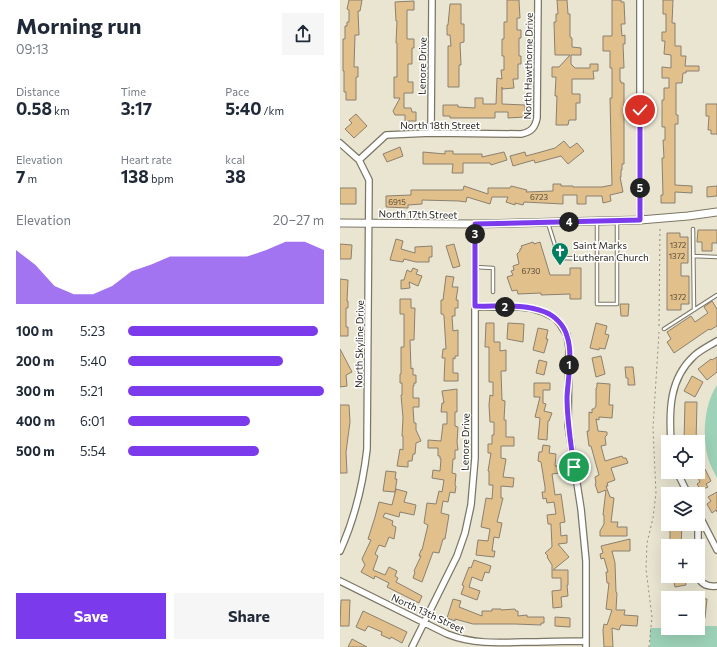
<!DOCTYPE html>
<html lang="en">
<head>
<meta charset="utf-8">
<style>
  body { margin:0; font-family:Commissioner,sans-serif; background:#f6f6f7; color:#1f2937; height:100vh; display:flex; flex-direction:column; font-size:15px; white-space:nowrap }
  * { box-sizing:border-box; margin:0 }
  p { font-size:13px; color:#747a83 }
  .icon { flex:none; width:22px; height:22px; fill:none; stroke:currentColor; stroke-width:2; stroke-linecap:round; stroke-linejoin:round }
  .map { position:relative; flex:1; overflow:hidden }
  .panel { display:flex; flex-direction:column; background:#fff; width:340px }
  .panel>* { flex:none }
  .tools { position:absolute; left:321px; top:435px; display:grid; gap:8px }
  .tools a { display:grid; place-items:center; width:44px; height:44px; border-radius:0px; background:#fff; box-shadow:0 4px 16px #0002; font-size:20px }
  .pin { position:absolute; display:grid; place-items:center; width:34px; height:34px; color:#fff; margin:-17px; border:2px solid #fff; border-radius:50%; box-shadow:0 1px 4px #0007 }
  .km { position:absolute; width:20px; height:20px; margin:-10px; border-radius:50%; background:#222; color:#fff; font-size:11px; line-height:20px; text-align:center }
  .round { display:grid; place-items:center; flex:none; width:42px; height:42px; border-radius:0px; background:#f6f6f7 }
  .summary { display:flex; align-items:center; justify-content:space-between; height:68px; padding:0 16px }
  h1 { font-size:22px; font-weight:700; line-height:30px }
  .figures { display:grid; grid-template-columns:repeat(3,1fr); gap:6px; height:68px; padding:4px 16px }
  .figures div { display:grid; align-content:center }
  .figures b { font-size:17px; font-weight:700 }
  .figures small { font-size:11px; font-weight:400 }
  .figures p { font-size:11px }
  .chart { height:112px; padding:8px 16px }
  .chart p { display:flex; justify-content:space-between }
  .chart svg { width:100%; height:72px; margin-top:4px; fill:#7c3aed; opacity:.7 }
  .cta { display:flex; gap:8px; margin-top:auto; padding:8px 16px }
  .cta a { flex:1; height:46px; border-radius:0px; background:#7c3aed; color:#fff; font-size:16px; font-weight:700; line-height:46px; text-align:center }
  .cta a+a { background:#f6f6f7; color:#1f2937 }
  ul { padding:0 16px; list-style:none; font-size:13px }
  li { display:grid; grid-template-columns:64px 48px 1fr; align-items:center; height:30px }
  li i { height:10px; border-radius:5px; background:#7c3aed }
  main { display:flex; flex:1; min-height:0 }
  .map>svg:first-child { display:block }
  .green { fill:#9dd2b8 }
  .building { fill:#e2c08b; stroke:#8b8070 }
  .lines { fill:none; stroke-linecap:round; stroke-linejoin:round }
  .service-casing { stroke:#7b7765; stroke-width:4.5 }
  .minor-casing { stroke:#7b7765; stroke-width:8 }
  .tertiary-casing { stroke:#7b7765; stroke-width:9 }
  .path { stroke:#8f8c7e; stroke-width:1; stroke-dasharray:2 3; stroke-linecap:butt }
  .service { stroke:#fff; stroke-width:2.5 }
  .minor { stroke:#fff; stroke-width:5.5 }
  .tertiary { stroke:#fff; stroke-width:7 }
  .route-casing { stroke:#fff; stroke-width:8 }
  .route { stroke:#7c3aed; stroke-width:5 }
  .labels { text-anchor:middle; stroke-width:3; stroke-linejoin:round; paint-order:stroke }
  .number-label { font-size:8px; fill:#564c3a }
  .street-label { font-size:10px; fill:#28261f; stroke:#fff }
  .poi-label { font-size:10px; fill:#28261f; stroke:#fff; text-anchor:start }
</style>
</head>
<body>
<main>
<section class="panel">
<div class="summary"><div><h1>Morning run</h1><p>09:13</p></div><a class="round"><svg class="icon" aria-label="share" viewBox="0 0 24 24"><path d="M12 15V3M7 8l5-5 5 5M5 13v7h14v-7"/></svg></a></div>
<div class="figures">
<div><p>Distance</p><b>0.58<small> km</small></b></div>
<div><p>Time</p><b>3:17</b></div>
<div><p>Pace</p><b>5:40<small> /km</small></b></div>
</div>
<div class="figures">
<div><p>Elevation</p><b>7<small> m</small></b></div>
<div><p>Heart rate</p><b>138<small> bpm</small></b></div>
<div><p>kcal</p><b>38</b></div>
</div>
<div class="chart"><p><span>Elevation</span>20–27 m</p>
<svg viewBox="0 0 160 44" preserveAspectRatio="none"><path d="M0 44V11L10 20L20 33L30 38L40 38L50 33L60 24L70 20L80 15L90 15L100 15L110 15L120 15L130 11L140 6L150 6L160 11V44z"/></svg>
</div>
<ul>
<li><b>100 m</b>5:23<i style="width:97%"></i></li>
<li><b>200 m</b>5:40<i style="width:79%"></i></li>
<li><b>300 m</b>5:21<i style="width:100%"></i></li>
<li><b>400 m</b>6:01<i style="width:62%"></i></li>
<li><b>500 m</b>5:54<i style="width:67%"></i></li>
</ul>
<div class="cta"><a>Save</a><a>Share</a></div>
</section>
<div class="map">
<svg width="377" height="647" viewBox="0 0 377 647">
  <rect width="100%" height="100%" fill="#e9e5d1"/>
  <path class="green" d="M377,385V478C374,472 370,465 368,458C362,435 364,405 377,385Z
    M358,626H377V647H310V628H358Z"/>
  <path class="building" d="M9,0H22L20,11H18L19,35H15L14,67H18V77H16V100H6V92H4V71H3V39H5V26H7V22H9V10L7,9Z
    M167,0H179L180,18H177V30H181V38H179V56H181V64H178V79H173L174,88L162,89V87V104L185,105V117L168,118V112H155V118H110V116H103V105H118V107L135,108V98H143V104H156L157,78L162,79L161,70H164V56H162V39H164V22H167Z
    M217,0H227L228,14H230V37L232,38V47L241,48V55H231V64L235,68H250V64H258V71H253L254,79H232V94H240V103H236V120H229L228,125H216L217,96H215L216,77H212V67H219L230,55H215L214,22H216V14H218Z
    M272,0H281V2H284L285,24H281L282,36L285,35V44H283L284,68H280V81H281V83H284V164H282V170H281V177H280L283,192L270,195L271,201L263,203L262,196H246V204H237V195H223V204L184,202L183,205L175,203V205L166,202L168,197H152L150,204L127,197L126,202L119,201L82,200V204L68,205V208L46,207V196L71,195V190H123L124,186L148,194V188H170L171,186L187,190L186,192L213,191V184H221V186H233V187H262L272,185L270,98H272V68H270V51H263V36H272Z
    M323,0H333L332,23H335V46H341V56H346L345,66H359V71H346V73H343L342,83H336V115H338V124H335V185L352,186V193L335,192V203H321V195H323L322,158H324L323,140H325V127H322V100H324V88H329V78H322V67L331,68V55L324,54L325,41H322V32H326V14H323Z
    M74,1V10H67V39H74V48H72V64H68V82H73V93H64V108H71L72,112H76V121H65V115H55L53,111L60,98H54V77H57V43H56L57,21H56L55,2Z
    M110,4H121V24H124V42L120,43L121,65H119V87H108V46H111L110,35H107V25H108Z
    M366,104H377V134H371V130H368L369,116H366Z
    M16,114L27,126L14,138L5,129L12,123L9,120Z
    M224,141L230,148L237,143L244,151L228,164L221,156L195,163L194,160L173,166L170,156L185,152L186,156L201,152L215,148Z
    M60,147L63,156L47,162L43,154Z
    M105,151H113V154H142V157L164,152L167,160L151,165L150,163H123V173H112L113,164H83V152L105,154Z
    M377,186V196L367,197V187Z
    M0,188H16V204H0Z
    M358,230H377V243H372V251H362V242H357Z
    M327,233H340V237H348V263H341V276H349V304H341V310H327Z
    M56,239L63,241L61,249L75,253V247L92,246V257H89V262H76L64,259L63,262L50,260Z
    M193,242L194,244L200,242L210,275H230V268H241V299H230V294L201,295V293L178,294L177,290L172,291L167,277L173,275L171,271L174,270L173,266L179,264L177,254L180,251V249L182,248L181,246Z
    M0,244L12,245L11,259H0Z
    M114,244L120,266L113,268L106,246Z
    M73,268L78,270L76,274L82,276L78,286L69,282L70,288L61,289V280H64L67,270L71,272Z
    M106,276L114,277L112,287H118L116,300H118V308H115V316H112L113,331L118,330V356H115V359L113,358V373H118V381H104L105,358H102L103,349H106L104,316L103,314H101V300H103Z
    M0,279L8,280L7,301H8V308H6V327H8V336H0Z
    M60,299H71V308H75L74,340H70L71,369L73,368V375H76V383H74V386H73V398H79V407H73L74,423H76V430L81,441L76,443L75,454H73L72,461H68V467L57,466L60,449L63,450V436H62L63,418L61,395H62V383H60V374H61V347H64V314H60Z
    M372,301L377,309V326L370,330L369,329L334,353L327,342L331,339L327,332L351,316L355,322L368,313L364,307Z
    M280,304H289L288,316H281Z
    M146,323H154V342H160V351L166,350V371H161L162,400L165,401L164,420H166V437H174V446H161V458L166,459L163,477L174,478L173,487L161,486V498H163L157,522L162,523L159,538L154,537L152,551H155L154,557L136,555L138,540L148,541L150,529L141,527L146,498L152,499L153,485H149V471H148L151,453H148V444H152V435H154V422H150L149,405L150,395L153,396V382H149V347H145Z
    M168,323L184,324L183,342L167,339Z
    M256,323L267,326L265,334L269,335L265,349L259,348V350L250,348Z
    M198,328L208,330L206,339H208L204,353L193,350Z
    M0,349L12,372L6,375L7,386L0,387Z
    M261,356L265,374L256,377L252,358Z
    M377,357V372L367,380L358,369L371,359L372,360Z
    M199,360L207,362L204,375L196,373Z
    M285,367H293L295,385H288V378H286Z
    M352,376L363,382L355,397L344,391Z
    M194,383H210V390H203V403L206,404L204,411L212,413L209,421H208L207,440L198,439L200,418L195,417L200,397H194Z
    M257,383L270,384L269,405H273L272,418L259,417V420L256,419L258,431L267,432V435L265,437L266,445L261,446L265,461L282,456L283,458H286L288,463L271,468L275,480L267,483L268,486H266L270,497L274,498L271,522H278L277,527H287V536H260V531L264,524V515H263L266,490L258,493L255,484L256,483L255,477L259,475L251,446H249L247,431H249V412L252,413V409H254L256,406V388L257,387Z
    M117,389V412H115V426L118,427L117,442L118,450H115V459H113L112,473L116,474L115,485L116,486L115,493L110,492L108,502L103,501L101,513L109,515L105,539H103L99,553L93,552L82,582L73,578L75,572L74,571L81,556H79L81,550H82L88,525L84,523L87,503L96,504L99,491L102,492L104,480L92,478L93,470L100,471L101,459H100V456H98V448H88V440L101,441L103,424H107V412H101L102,403H104L102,391Z
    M345,402H357L356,442H344Z
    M0,405H9L10,422L6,452L7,473H0Z
    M203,445L210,446L209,453L216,454L215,466H217L219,473L212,474L215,495L221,494L225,522L220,523L221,536L227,535V543L218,544L229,557L213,570H228V585H227L228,596L221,597L222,607L213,608L212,591L221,590V578H212V565L207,557L208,556L205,553L212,547L211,524H208L207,515L216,514L214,502L207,503L206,498L203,499L202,492H205V487L201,462L198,461L199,452H202Z
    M358,461H360L362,470L365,469L371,481L366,484L368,487L361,490L357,484L360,482L356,474L358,473Z
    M46,471L56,472L55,479H57L55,492L43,491Z
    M56,489L67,492L64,502L76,505L74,515L60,512L59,517L45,513L43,517L53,521L52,525L56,527L54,539L49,537L45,547L39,545L35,554L38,556L33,570L45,575L49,567L57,571L55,576L58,578L56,582L82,596L79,603L47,587L49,583L35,576L34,579L21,572L25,565L22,559L31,540L28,539L35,517L39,502L52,505Z
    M377,492V512L376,510L372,513L367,504L371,501L368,497Z
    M332,524H342L341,546H330V530H333Z
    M290,539V551H272L275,563L276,592L277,593L276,610H285L284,615L298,616L297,626L281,625L279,630L272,628L273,647H264L263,630L264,624L267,625L272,610L266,609L269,583H267L266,572H268L264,558L261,559L260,554L263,553L261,546Z
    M134,560L151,566L149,573L145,572L142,581L132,577L129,587L140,591L137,600L121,594L124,586L122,585L129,567L131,568Z
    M333,576H344L346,585L335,587Z
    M358,598L367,599L365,618L358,617Z
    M113,599L121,601L119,607L142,616V611H152V609H161V610L175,609L176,611H178V616L187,615V617H204V623H201V625L175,624H133L115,619V621L107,618Z
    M1,600H10L9,626H0Z
    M23,611L67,632L62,643L51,637L50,639L41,635L42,632L28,626L25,631L16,627Z
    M215,617L230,618V627L215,626Z
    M12,639L27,647H8Z"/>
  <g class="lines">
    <g class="service-casing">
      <path id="service" d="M257,221V304H277V221
        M208,223L218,255L221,258L257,259
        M353,229L354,310
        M353,256L377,257
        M135,267L153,268V292
        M324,329L377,295"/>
    </g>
    <g class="minor-casing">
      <path id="minor" d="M300,0V220
        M91,133L92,0
        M0,143L19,160L29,180L27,449C23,484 15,518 0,551
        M19,160L46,135L91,133L181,134C191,132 195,128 197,118L198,0
        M135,307H180L190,308L203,312L215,318L220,324L227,335L229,348L228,425L241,509L246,561V647
        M331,442C329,411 329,379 354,356C360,350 369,346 377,341
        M337,472L348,494
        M358,513L377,550
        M358,546V516
        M358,576C361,585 368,587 377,586
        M0,581L107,634C132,644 157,643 183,642C204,642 225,641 246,641
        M72,647L117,556L125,533L131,505L135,458V224"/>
    </g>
    <g class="tertiary-casing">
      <path id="tertiary" d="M0,223L135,224L300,220L348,216L377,212"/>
    </g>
    <path class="path" d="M319,326L320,226
      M309,647L312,617L306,569L307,543L313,518L316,493L313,428L319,332"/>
    <use href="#service" class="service"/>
    <use href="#minor" class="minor"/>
    <use href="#tertiary" class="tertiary"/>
  </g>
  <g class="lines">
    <g class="route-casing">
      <path id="route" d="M234,467C231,444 227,421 227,397C228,379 233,353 227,336C224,325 215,316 205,312C183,303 157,307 135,306V224L300,220V110"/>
    </g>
    <use href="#route" class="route"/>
  </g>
  <defs>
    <g id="church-pin" transform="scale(0.9)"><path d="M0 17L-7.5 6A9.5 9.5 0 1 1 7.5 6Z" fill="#007d5c" stroke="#fff"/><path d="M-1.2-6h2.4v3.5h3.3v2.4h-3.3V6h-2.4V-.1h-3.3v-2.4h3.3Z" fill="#fff"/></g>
  </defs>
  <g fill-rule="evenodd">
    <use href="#church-pin" x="220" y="251"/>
  </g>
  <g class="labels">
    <g class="number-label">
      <text x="199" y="200">6723</text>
      <text x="57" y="205">6915</text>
      <text x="338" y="248">1372</text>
      <text x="337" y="259">1372</text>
      <text x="191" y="274">6730</text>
      <text x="338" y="300">1372</text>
    </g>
    <g class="street-label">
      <text transform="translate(82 66) rotate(-89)" y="4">Lenore Drive</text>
      <text transform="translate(188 66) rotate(-89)" y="4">North Hawthorne Drive</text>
      <text x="100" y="129">North 18th Street</text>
      <text transform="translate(78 214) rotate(1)" y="4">North 17th Street</text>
      <text transform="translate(19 344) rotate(-89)" y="4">North Skyline Drive</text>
      <text transform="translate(125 442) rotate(-89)" y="4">Lenore Drive</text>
      <text transform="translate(88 613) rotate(25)" y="4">North 13th Street</text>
    </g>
    <g class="poi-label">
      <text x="233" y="249">Saint Marks<tspan x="233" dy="12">Lutheran Church</tspan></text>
    </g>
  </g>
</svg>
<div class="tools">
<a><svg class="icon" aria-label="locate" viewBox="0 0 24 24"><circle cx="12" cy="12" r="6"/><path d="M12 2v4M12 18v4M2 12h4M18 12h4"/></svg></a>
<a><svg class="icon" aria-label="layers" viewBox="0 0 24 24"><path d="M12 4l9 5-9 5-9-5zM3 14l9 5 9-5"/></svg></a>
<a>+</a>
<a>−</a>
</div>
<div class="pin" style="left:234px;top:467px;background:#1e9e55"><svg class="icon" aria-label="arrive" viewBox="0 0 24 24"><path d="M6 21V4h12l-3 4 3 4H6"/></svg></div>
<div class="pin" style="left:300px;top:110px;background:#d93025"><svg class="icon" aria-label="check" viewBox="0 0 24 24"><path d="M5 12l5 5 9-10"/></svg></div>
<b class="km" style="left:229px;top:365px">1</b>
<b class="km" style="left:165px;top:307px">2</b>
<b class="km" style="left:135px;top:234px">3</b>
<b class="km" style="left:229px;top:222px">4</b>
<b class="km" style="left:300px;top:188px">5</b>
</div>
</main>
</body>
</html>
